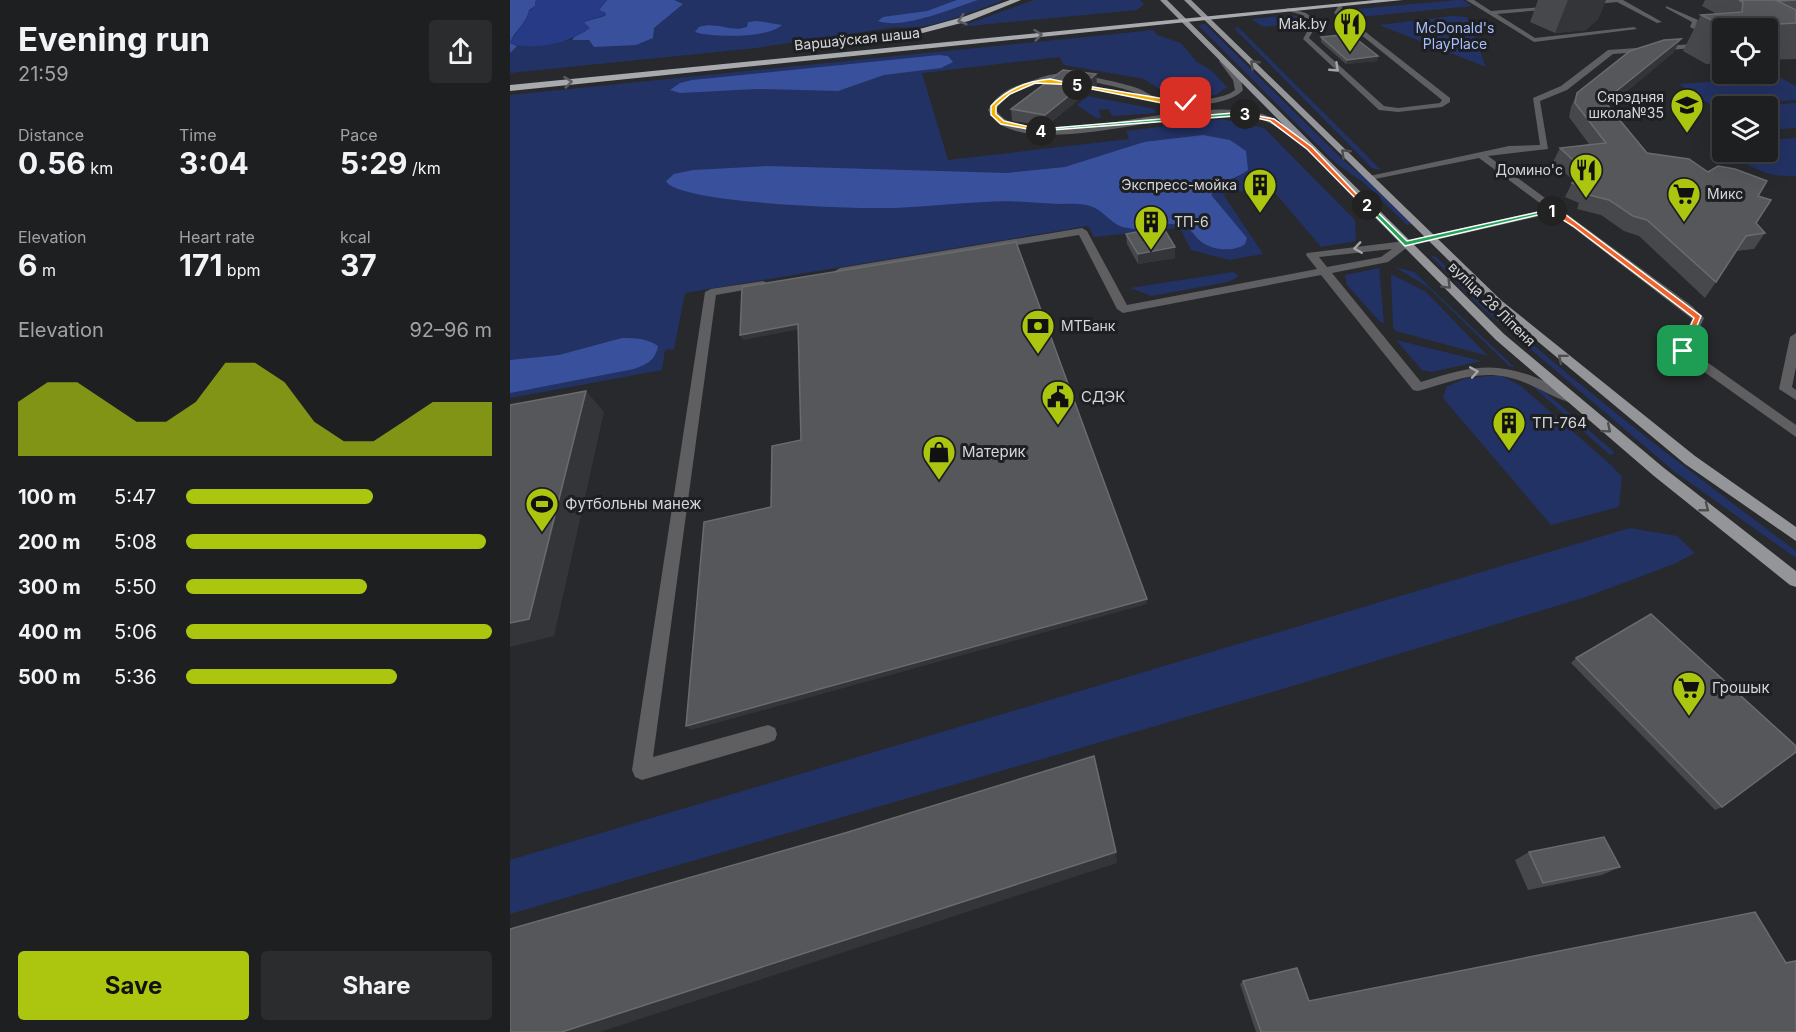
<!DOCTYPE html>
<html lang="en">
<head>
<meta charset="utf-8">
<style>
  body { margin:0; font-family:Inter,sans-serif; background:#2b2c2e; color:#f1f3f6; height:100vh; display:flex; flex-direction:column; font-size:22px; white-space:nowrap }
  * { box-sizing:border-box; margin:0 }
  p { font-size:20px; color:#a1a2a5 }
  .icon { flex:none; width:33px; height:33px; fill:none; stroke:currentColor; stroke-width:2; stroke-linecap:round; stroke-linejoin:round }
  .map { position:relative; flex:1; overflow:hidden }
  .details { display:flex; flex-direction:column; background:#1e1f21; width:510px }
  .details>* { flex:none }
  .tools { position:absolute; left:1202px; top:18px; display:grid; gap:12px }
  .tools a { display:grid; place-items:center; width:66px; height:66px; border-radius:6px; background:#1e1f21; box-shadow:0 6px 24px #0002,0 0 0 2px #3c3d3f; font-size:30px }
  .pin { position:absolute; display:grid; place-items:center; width:51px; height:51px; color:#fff; margin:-26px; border-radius:12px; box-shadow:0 3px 9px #0006 }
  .km { position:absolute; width:30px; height:30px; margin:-15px; border-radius:50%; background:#222; color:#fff; font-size:16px; line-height:30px; text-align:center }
  .round { display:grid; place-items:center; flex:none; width:63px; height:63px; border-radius:6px; background:#2b2c2e }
  .headline { display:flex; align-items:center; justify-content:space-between; height:102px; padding:0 18px }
  h1 { font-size:33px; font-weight:700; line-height:45px }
  .figures { display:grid; grid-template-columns:repeat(3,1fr); gap:9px; height:102px; padding:6px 18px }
  .figures div { display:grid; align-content:center }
  .figures b { font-size:30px; font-weight:700 }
  .figures small { font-size:16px; font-weight:400 }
  .figures p { font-size:16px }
  .chart { height:168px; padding:12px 18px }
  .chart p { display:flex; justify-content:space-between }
  .chart svg { width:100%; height:108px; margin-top:6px; fill:#acc610; opacity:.7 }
  .primary-button { display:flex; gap:12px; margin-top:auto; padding:12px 18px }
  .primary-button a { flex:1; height:69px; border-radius:6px; background:#acc610; color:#111; font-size:24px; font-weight:700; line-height:69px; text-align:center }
  .primary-button a+a { background:#2b2c2e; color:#f1f3f6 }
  ul { padding:0 18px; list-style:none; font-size:20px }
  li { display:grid; grid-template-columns:96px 72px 1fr; align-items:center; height:45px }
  li i { height:15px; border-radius:8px; background:#acc610 }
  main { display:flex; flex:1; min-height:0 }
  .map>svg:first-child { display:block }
  .green { fill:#233264 }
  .forest { fill:#39509d }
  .water { fill:#263a85 }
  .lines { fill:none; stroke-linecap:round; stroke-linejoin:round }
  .minor { fill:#5f5f61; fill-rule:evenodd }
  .major { fill:#949598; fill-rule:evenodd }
  .highway { fill:#a9aaad; fill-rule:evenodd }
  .wall { fill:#47484b }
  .shaded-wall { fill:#343538 }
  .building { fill:#56575a; stroke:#6a6b6e; stroke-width:1.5 }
  .oneway { stroke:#5d5e61 }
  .oneway2 { stroke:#4d4e51 }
  .oneway3 { stroke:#a6a6a8 }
  .split-1 { fill:#f0652b; stroke:#fff; stroke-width:1.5 }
  .split-2 { fill:#22a559; stroke:#fff; stroke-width:1.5 }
  .split-3 { fill:#f0652b; stroke:#fff; stroke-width:1.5 }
  .split-4 { fill:#22a559; stroke:#fff; stroke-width:1.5 }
  .split-5 { fill:#f5b400; stroke:#fff; stroke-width:1.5 }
  .split-6 { fill:#f5b400; stroke:#fff; stroke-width:1.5 }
  .labels { text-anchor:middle; stroke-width:6; stroke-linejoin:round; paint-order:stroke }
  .far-poi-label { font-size:14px; fill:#d5d6d8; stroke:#1e1f22; text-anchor:end }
  .far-park-label { font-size:14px; fill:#a7befe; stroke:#1e1f22 }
  .far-street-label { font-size:14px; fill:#d5d6d8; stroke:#1e1f22 }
  .poi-label { font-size:15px; fill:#d5d6d8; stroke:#1e1f22; text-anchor:start }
</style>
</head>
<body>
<main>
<section class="details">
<div class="headline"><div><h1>Evening run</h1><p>21:59</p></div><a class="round"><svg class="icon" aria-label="share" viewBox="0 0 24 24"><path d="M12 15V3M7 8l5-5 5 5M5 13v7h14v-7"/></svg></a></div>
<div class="figures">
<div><p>Distance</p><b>0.56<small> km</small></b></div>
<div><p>Time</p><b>3:04</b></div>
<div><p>Pace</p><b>5:29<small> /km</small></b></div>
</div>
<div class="figures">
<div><p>Elevation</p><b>6<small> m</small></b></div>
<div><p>Heart rate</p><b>171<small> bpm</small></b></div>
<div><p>kcal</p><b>37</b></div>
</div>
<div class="chart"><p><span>Elevation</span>92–96 m</p>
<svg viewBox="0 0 160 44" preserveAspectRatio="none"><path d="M0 44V22L10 14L20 14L30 22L40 30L50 30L60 22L70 6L80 6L90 14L100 30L110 38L120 38L130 30L140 22L150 22L160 22V44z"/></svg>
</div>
<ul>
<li><b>100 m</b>5:47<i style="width:61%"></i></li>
<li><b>200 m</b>5:08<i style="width:98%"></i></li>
<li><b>300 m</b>5:50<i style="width:59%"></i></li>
<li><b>400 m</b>5:06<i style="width:100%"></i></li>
<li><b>500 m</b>5:36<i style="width:69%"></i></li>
</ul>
<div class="primary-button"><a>Save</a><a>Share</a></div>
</section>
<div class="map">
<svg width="1286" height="1032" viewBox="0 0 1286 1032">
  <rect width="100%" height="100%" fill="#28292c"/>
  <path class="green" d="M0,0H26L19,10L15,46L62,40L97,0H494C464,11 417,32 386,27L246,48L0,73Z
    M524,0H630L634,4L627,10L449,27Z
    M947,0H953L962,6L839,18L834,14L835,10Z
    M781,15L791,17L798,22L753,27L741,19Z
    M943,16L957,17L976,67L869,25Z
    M695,24L833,160L859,181L902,224L897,225L854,183L826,163L688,25Z
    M728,27L871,170L862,168L724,28Z
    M644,30L647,35L671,43L687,62L701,70L717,87L706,95L663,98L634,79L554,65L549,57L412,73L438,160L619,139L616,131L712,119L754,128L845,220L846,241L811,247L760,187L713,194L753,254L719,260L681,250L670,228L584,237L578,226L175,293L164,349L155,350L152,370L0,398V95Z
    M1269,77L1286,86V100L1204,107L1169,84Z
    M578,96L645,109L646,113L602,116L598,109L589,110L591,118H586L567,105Z
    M1286,103V128L1257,130V106H1239Z
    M1286,138V176C1260,178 1242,169 1222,154L1223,152H1257V140Z
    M921,256L926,257C1038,365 1162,458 1286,551V558L1165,472L971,307Z
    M885,267L904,272L1004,367L999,366L919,288Z
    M869,268L874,323L870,322L837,285L835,275Z
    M723,272L727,274L728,277L718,282L642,296L620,288Z
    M881,274L916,292L978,356L886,331L883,328Z
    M886,340L972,361L921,372L912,370Z
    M978,376H992L1011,386L1101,465L1112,477L1109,507L1041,525L933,398L936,387L954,379Z
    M1020,384L1033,390L1105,453L1100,455Z
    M1120,528L1167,536L1185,553L1164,564L1076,597L776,688L0,914V860Z"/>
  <path class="forest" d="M0,0H26L25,6L19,10C17,23 4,31 0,43L7,46L0,53Z
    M97,0H164L173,4L144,28L143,38L126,45L84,47L79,40H62L66,35L76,31L74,22L95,16L96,13L89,10Z
    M447,0H468C443,8 393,30 368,21L373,17L417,11Z
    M247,21L272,25C259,38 202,38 185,32L189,27C206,21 221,33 237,27L238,22Z
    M429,55L438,56L443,62L431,68L374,75L328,91L247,89L170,93L160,90L170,83L182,80Z
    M693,135L720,140L736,151L738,170C727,179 711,180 701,191L702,196L737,238L735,244C723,253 700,250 689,240C683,234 681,228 672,225C653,220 637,232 618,228C601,226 596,211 580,206C570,203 559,204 548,204C524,203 500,200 475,202C445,203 415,207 384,208C353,209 167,204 156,181L164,174L183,170L258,166L497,173L555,167L634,142Z
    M112,338C126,338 136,338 148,346C145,361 137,364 124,369L0,393V360L49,355Z"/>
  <path class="water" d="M26,0H97L89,10L97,14L74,22L80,28C60,43 26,51 0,43L18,16V12L25,6Z"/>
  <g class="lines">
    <path class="minor" d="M956,0H964L981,11L1045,6L1043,9L987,14L1025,38L1124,27L1127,29L1024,42Z
      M1087,0H1113L1152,22L1147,23L1107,2L1076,5L1073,3Z
      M830,3L833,5L830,12L940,98V102L932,107L888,112L869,110L793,39L802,23L792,15L775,10L778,8L796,13L808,22L799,38L874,106L888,108L930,103L932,100L824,13Z
      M1156,6L1188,20L1186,25L1205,36L1199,37L1180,27L1182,22L1156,8Z
      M1212,42V46L1103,54L1057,90L1030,101L1038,149L978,156L1182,306L1194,318L1180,350L1286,425V437L1169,354L1167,351L1182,319L1044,213L899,246L878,262L822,273L911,382C979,359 999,363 1064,395L1066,398L1064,401L1059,402C1044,398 1031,389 1016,383C974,366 949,380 908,391L903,390L811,275L613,313L607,309L569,235L330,274L325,271L330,268L572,228L577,231L617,305L807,269L796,255L797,253L895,241L1038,209L969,158L860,180L855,177L999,146L1030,145L1023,98L1051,86L1098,50ZM882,249L871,257L817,267L809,257Z
      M713,59L731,80L733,90C719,107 665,108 644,102C637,100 630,95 623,92C608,86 562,77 546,79C537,79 528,84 519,87C506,91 493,97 486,110C492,118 498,122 508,125C526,131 548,128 567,127C625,122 686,103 744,112C768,116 784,133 803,146V150H797C781,139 766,123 747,118C679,102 544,157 489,124C485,121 481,115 478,110C487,94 501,87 518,82C527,79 536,75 545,74C563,72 610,82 627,88C635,91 641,96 648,98C665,103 713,101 725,90L723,80L709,61Z
      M253,281L259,284L257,286L206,295L143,757L258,725L265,728L267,734L265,740L258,743L132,780L125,777L122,770L195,292L201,289Z
      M1286,333V367L1282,387L1286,390V400L1269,389L1280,337Z"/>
    <path class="major" d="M650,0H657L994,334L1154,468L1286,571V587L1280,585L1144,476L986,340Z
      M674,0H681L992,301L1185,456L1286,527V541L1175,464L984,305Z"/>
    <path class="highway" d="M500,0H511L459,21L374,43L370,40L453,17Z
      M865,0H893L0,91V85Z"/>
  </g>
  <path class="wall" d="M1028,0H1096L1088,19L1076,30L1045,33L1020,22Z
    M1195,0H1286V59L1257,60V28H1212V63L1196,64L1173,51L1191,15L1204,14L1205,13L1192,6Z
    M811,37L868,56L867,61L836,64L811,42Z
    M1164,52L1099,106L1137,153L1198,172L1248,196L1246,223L1255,233L1244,249L1226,251L1206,282L1195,298L1129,236L1114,231L1091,215L1067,209L1069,203L1055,197L1062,183L1064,181L1043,162L1050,148L1079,144L1059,117L1061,107L1067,93Z
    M586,74L587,85L536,126L502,121L501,109Z
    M616,234L665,258L628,264L617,244Z
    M1066,658L1212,807L1205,810L1061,663Z
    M1019,852L1110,867L1092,875L1018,890L1005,860Z
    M1286,960V1032H746L730,984L733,981L799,1001L1275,962Z"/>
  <path class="shaded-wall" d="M1058,0H1096L1088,19L1076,30L1045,33Z
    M1171,39L1164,52L1088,115L1094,101Z
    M868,56L867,61L836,64L837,60Z
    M586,74L587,85L536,126L535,115Z
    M665,247V258L628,264V254Z
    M288,324L291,329L233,340L230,335Z
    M76,391L94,412L44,636L0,647V623Z
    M637,599V604L181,730L176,726Z
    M606,852L607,863L90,1032H52Z"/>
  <path class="building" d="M1229,0H1266L1286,10V23L1216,27L1191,15L1232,12L1233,2Z
    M1266,0H1286L1269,1Z
    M840,34L868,56L837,60L811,37Z
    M1171,39L1094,101L1137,153L1179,159L1198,172L1208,166L1225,169L1257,181L1248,196L1261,200L1246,223L1255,233L1236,236L1206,282L1137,220L1123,216L1099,200L1075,194L1076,188L1062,183L1076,172L1050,148L1096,143L1065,103L1067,93L1120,51L1154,40Z
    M553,70L586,74L535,115L501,109Z
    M653,227L665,247L628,254L616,234Z
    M506,242L637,599L176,726L194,522L261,507L262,446L291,440L288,324L230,335L232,287Z
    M76,391L19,619L0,623V405Z
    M1141,614L1286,746V752L1212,807L1066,658Z
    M584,756L606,852L52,1032H0V929L335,833Z
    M1094,837L1110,867L1033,883L1019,852Z
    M1245,912L1276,963L1286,961V1032H751L733,981L787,968L799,1001Z"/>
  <defs><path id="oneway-chevron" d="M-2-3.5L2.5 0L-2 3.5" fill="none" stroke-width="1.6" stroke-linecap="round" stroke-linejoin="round" transform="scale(1.5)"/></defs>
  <g class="oneway">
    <use href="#oneway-chevron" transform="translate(452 20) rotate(163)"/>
    <use href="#oneway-chevron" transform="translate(528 35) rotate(-6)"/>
    <use href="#oneway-chevron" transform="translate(58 82) rotate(-6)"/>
  </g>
  <g class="oneway2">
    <use href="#oneway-chevron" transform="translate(744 64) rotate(-136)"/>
    <use href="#oneway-chevron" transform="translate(835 153) rotate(-136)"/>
    <use href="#oneway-chevron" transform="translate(937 285) rotate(45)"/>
    <use href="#oneway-chevron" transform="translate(1052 358) rotate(-140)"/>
    <use href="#oneway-chevron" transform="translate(1097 429) rotate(40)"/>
    <use href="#oneway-chevron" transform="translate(1195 508) rotate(38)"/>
  </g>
  <g class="oneway3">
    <use href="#oneway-chevron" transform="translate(825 68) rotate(43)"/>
    <use href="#oneway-chevron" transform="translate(848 248) rotate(172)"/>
    <use href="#oneway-chevron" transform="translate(964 372) rotate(-10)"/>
  </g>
  <path class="split-1" d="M1048,209L1191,316L1176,353L1169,351L1184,318L1063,226L1039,211Z"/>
  <path class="split-2" d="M854,204H859L897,241L1042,209L1045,211L895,246Z"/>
  <path class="split-3" d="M733,113L764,119L802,147L859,207H854L797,149L760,121L733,115Z"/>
  <path class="split-4" d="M735,112L737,115L528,131L531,129Z"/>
  <path class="split-5" d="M540,79L569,85L525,83L500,94L486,106V114L494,121L533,130V132L491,124L481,115V106C497,89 517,81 540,79Z"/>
  <path class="split-6" d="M565,84L679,103H652L567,86Z"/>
  <defs>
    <g id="restaurant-pin" transform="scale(1.725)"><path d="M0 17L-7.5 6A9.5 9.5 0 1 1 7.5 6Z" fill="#acc610" stroke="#1e1f22"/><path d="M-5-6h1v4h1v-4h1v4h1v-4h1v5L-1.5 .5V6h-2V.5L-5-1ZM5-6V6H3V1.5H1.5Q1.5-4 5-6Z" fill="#111"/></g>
    <g id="school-pin" transform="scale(1.725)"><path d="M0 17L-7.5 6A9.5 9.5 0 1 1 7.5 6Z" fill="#acc610" stroke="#1e1f22"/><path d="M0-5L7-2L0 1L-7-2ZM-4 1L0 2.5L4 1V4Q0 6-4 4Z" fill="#111"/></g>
    <g id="building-pin" transform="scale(1.725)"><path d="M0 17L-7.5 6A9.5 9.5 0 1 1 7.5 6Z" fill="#acc610" stroke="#1e1f22"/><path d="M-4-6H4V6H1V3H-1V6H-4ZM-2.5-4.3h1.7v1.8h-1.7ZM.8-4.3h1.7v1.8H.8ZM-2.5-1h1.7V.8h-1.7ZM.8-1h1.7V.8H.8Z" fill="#111"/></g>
    <g id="supermarket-pin" transform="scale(1.725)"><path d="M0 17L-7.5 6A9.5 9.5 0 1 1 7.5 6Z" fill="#acc610" stroke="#1e1f22"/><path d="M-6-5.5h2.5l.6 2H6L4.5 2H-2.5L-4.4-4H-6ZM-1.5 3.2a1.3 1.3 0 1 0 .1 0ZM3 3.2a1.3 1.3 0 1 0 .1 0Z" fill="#111"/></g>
    <g id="bank-pin" transform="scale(1.725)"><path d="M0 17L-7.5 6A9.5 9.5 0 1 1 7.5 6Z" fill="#acc610" stroke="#1e1f22"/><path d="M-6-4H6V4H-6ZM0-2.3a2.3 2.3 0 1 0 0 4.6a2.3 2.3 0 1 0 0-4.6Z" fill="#111"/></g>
    <g id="civic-pin" transform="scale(1.725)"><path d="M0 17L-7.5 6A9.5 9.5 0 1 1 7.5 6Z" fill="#acc610" stroke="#1e1f22"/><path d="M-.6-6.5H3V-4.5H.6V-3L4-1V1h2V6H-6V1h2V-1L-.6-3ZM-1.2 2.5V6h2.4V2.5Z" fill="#111"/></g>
    <g id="shop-pin" transform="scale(1.725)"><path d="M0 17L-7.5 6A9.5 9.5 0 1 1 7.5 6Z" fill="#acc610" stroke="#1e1f22"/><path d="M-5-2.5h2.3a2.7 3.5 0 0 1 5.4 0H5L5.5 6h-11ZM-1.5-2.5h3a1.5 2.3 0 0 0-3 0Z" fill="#111"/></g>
    <g id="stadium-pin" transform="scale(1.725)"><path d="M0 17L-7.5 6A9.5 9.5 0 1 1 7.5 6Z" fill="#acc610" stroke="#1e1f22"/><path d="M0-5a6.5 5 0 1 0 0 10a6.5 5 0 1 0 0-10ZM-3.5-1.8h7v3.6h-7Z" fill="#111"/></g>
  </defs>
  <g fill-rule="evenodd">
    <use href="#restaurant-pin" x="840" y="24"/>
    <use href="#school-pin" x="1177" y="105"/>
    <use href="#restaurant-pin" x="1076" y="170"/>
    <use href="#building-pin" x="750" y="185"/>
    <use href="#supermarket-pin" x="1174" y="194"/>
    <use href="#building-pin" x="641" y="222"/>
    <use href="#bank-pin" x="528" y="326"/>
    <use href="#civic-pin" x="548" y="397"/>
    <use href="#building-pin" x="999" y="423"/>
    <use href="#shop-pin" x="429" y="452"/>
    <use href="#stadium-pin" x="32" y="504"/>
    <use href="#supermarket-pin" x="1179" y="688"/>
  </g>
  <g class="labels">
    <g class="far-poi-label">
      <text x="817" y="29">Mak.by</text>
      <text x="1154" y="102">Сярэдняя<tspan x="1154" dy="16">школа№35</tspan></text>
      <text x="1053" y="175">Домино'c</text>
      <text x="727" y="190">Экспресс-мойка</text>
      <text x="1197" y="199" text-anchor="start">Микс</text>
      <text x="664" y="227" text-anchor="start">ТП-6</text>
      <text x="551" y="331" text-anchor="start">МТБанк</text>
    </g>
    <g class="far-park-label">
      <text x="945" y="33">McDonald's<tspan x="945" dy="16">PlayPlace</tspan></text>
    </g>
    <g class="far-street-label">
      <text transform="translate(347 39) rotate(-6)" y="5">Варшаўская шаша</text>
      <text transform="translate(982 304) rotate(44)" y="5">вуліца 28 Ліпеня</text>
    </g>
    <g class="poi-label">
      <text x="571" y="402">СДЭК</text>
      <text x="1022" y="428">ТП-764</text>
      <text x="452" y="457">Материк</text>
      <text x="55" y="509">Футбольны манеж</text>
      <text x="1202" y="693">Грошык</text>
    </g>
  </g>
</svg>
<div class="tools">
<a><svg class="icon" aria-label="locate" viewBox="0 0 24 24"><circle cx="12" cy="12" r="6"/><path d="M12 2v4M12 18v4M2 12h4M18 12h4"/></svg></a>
<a><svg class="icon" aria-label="layers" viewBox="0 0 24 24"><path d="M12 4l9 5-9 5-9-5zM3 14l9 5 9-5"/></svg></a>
</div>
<div class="pin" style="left:1173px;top:351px;background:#1e9e55"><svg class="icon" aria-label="arrive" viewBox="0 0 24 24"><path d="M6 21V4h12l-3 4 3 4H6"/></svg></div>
<div class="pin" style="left:676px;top:103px;background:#d93025"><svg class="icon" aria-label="check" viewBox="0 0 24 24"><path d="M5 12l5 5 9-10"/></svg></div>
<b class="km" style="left:1042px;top:211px">1</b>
<b class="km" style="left:857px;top:205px">2</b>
<b class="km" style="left:735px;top:114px">3</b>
<b class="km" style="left:531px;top:131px">4</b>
<b class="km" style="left:567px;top:85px">5</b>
</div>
</main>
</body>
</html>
